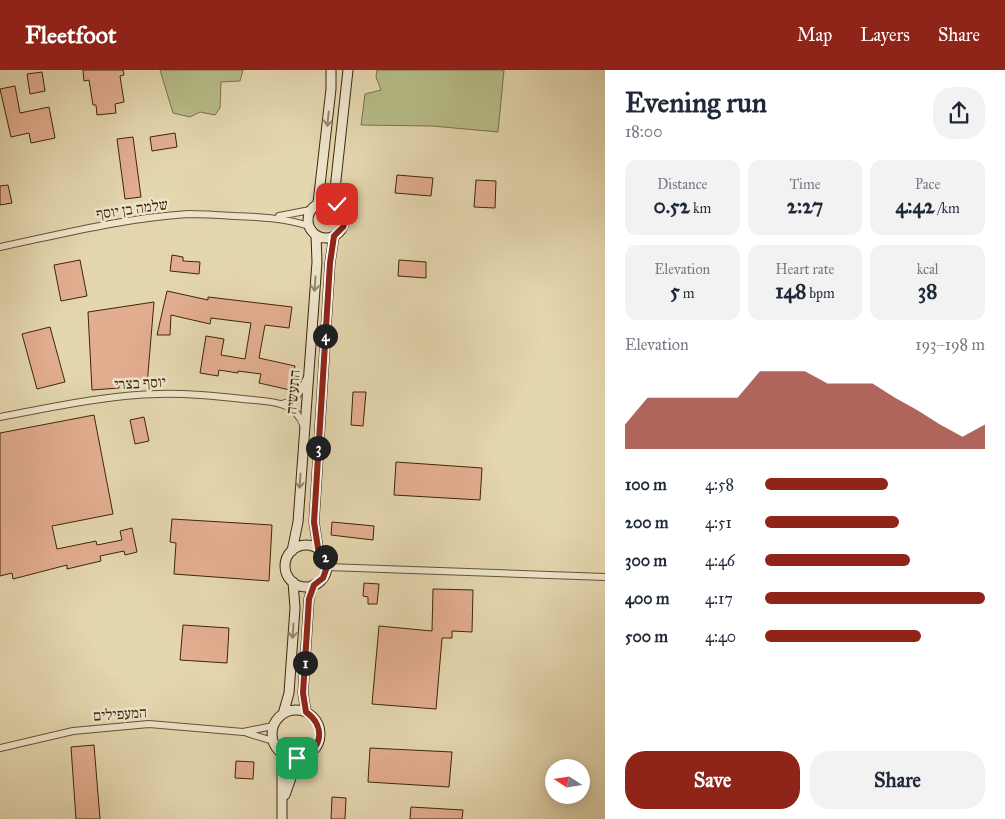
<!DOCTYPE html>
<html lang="en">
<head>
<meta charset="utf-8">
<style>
  body { margin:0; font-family:"IM FELL Great Primer","Frank Ruhl Libre",serif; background:#f2f2f3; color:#1f2937; height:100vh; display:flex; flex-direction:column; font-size:19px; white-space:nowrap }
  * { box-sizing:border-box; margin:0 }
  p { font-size:16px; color:#747a83 }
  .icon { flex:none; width:28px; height:28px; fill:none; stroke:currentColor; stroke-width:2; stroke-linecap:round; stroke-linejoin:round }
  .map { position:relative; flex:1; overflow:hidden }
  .drawer { display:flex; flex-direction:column; background:#fff; width:400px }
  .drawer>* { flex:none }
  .needle { width:32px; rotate:282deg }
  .tools { position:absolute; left:545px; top:689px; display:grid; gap:10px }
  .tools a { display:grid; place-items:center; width:45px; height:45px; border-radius:50%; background:#fff; box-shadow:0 2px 12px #0003; font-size:25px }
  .pin { position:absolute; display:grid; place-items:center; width:42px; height:42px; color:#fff; margin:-21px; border-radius:10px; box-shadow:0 2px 8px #0006 }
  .km { position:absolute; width:25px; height:25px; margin:-12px; border-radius:50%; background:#222; color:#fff; font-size:14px; line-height:25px; text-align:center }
  .round { display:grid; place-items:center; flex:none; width:52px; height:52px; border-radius:20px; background:#f2f2f3 }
  .summary { display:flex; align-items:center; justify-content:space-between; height:85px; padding:0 20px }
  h1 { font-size:28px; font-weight:700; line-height:38px }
  .stats { display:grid; grid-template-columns:repeat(3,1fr); gap:8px; height:85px; padding:5px 20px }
  .stats div { display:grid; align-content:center; border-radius:12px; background:#f2f2f3; text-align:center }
  .stats b { font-size:21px; font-weight:700 }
  .stats small { font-size:14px; font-weight:400 }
  .stats p { font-size:14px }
  .chart { height:140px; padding:10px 20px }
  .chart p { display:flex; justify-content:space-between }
  .chart svg { width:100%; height:90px; margin-top:5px; fill:#8f2418; opacity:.7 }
  .cta { display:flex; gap:10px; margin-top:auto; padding:10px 20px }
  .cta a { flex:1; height:58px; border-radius:20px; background:#8f2418; color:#fff; font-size:20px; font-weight:700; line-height:58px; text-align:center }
  .cta a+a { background:#f2f2f3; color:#1f2937 }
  ul { padding:0 20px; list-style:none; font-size:16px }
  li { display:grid; grid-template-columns:80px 60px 1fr; align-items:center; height:38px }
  li i { height:12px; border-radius:6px; background:#8f2418 }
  header { display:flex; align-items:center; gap:30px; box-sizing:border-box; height:70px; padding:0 25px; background:#8f2418; color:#fff }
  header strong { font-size:24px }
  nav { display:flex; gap:28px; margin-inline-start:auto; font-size:18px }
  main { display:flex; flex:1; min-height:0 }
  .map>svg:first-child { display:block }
  .green { fill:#b7bd88; stroke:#7a7248 }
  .building { fill:#e3ad8f; stroke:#3c2708 }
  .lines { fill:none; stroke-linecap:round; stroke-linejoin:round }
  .street-casing { stroke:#665332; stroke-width:8 }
  .secondary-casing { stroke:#3c2708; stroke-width:11 }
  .street { stroke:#ede4cb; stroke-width:6 }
  .secondary { stroke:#ede4cb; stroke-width:9 }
  .oneway { stroke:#94866a }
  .route-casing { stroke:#fff; stroke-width:10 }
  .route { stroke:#8f2418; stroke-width:6 }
  .labels { text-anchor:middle; stroke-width:5; stroke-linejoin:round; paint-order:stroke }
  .street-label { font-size:15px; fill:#3c2708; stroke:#ede4cb }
</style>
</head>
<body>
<header>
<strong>Fleetfoot</strong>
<nav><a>Map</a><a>Layers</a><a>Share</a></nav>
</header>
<main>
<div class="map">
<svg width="605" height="749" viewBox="0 0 605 749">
  <rect width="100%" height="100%" fill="#e4d6af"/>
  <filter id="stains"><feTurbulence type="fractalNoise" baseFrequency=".004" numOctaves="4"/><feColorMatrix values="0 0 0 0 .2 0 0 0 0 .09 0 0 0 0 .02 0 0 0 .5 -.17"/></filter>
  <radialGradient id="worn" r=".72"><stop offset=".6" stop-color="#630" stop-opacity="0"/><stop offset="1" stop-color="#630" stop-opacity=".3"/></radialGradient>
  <path class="green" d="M160,0H243L240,11L221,12L220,38L215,45L200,42L190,47L173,43Z
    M377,0H504L498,62L432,56L361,55L365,24L381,20L376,7Z"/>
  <path class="building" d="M83,0H123L124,5L120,6L124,32L115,34L116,43L97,45L96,35H93L89,10L84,11Z
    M42,2L45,21L30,24L27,4Z
    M15,16L20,43L49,37L55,68L31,73L29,63L11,67L0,19Z
    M175,63L177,77L152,81L150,67Z
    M133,67L141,127L125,129L117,69Z
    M397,105L433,108L431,126L395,123Z
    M476,110L496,111L495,138L474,137Z
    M8,115L12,133L0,135V116Z
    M172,185L183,187V191L200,192L199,204L170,201Z
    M80,190L87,226L61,231L54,195Z
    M399,190L426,192V208L398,206Z
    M167,221L208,230V227L292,237L289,258L265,255L259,288L295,296L290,320L259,313L261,304L238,301V303L219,300L218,306L200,303L206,266L224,269L221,285L245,289L251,253L211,248L210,254L171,245L170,265H157Z
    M154,232L147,315L119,313V318L92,320L88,242Z
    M50,257L65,312L37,319L22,264Z
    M353,322H366L363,356L351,355Z
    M94,345L113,444L52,456L57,479L96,471L97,475L122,470L120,461L132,458L137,482L125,485L124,481L100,486L101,491L67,499V495L13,509L12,503L0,506V363Z
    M144,347L149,371L135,374L130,350Z
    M396,392L482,398L480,430L394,425Z
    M172,449L272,455L269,511L174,504L176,473L170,472Z
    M332,452L374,456L373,470L331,465Z
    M364,513L379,514L377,534H368V527L363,526Z
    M433,519L473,520L472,562L452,561V568H442L436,639L372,634L379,556L432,561Z
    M183,555L229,558L227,593L180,590Z
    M94,675L100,749H76L71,677Z
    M370,678L452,682L449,717L368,712Z
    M236,691L254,692L253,709L235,708Z
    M332,727L346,728L345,749H331Z
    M411,737L463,740L462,749H410Z"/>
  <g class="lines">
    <g class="street-casing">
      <path id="street" d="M279,146L310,140
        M0,177C62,164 124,148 188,144C203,144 219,145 234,146C260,147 284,148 309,156
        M282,334C296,331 301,322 306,309
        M0,347C53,337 106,325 159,324C187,323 216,326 243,329C268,332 295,329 304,357
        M327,497L605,507
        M247,663L273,671
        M0,678L73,661L149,654L243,662L273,656"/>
    </g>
    <g class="secondary-casing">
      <path id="secondary" d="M308 150a18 18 0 1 1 36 0a18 18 0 1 1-36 0Z
        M318,133L331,19V0
        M337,134L335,119L348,0
        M285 496a21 21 0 1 1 42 0a21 21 0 1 1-42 0Z
        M318,478L314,452L330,193L334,166
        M292,481L298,452L317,192L316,165
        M272 664a24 24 0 1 1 48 0a24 24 0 1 1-48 0Z
        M306,642L303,623L309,529L313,515
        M283,644L289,623L295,538L293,512
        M285,725L292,705L305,686
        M282,749V684"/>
    </g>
    <use href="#street" class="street"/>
    <use href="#secondary" class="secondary"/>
  </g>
  <defs><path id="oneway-shaft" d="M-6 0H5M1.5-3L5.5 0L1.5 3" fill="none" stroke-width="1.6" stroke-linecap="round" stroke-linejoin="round" transform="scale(1.25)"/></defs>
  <g class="oneway">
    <use href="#oneway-shaft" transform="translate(328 49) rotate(96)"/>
    <use href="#oneway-shaft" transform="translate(315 214) rotate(94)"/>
    <use href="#oneway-shaft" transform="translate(300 411) rotate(94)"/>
    <use href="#oneway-shaft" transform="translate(293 561) rotate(94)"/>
  </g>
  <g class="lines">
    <g class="route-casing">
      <path id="route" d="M297,688C322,682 327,657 306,642L303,623L309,529L314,515L323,508L327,497L326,490L318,478L314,452L330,193L334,166L343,157L345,151L344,145L337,134"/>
    </g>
    <use href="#route" class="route"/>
  </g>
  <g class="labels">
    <g class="street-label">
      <text transform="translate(132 139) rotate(-8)" y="5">שלמה בן יוסף</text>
      <text transform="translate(140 313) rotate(-3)" y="5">יוסף בצרי</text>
      <text transform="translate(293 322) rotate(-85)" y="5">התעשיה</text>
      <text transform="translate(120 644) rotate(-4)" y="5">המעפילים</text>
    </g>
  </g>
  <rect width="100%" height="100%" filter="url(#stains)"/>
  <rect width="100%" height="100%" fill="url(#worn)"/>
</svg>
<div class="tools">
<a><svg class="needle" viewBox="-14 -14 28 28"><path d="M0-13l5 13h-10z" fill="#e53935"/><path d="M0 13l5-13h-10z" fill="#747a83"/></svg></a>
</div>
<div class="pin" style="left:297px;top:688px;background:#1e9e55"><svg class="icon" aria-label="arrive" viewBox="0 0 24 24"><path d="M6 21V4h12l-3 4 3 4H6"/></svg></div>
<div class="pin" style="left:337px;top:134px;background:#d93025"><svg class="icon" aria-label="check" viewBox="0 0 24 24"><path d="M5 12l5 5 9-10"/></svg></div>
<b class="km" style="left:305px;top:593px">1</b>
<b class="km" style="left:325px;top:487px">2</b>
<b class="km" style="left:318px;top:378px">3</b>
<b class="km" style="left:325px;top:266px">4</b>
</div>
<section class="drawer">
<div class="summary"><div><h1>Evening run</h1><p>18:00</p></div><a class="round"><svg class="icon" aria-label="share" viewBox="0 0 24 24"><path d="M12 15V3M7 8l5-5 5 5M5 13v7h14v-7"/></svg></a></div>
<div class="stats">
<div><p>Distance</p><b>0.52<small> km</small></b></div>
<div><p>Time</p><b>2:27</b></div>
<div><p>Pace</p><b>4:42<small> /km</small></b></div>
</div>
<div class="stats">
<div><p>Elevation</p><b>5<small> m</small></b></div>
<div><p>Heart rate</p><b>148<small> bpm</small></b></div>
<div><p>kcal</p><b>38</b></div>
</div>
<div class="chart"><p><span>Elevation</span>193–198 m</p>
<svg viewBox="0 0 160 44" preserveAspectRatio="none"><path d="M0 44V32L10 19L20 19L30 19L40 19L50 19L60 6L70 6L80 6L90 12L100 12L110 12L120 19L130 25L140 32L150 38L160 32V44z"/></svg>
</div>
<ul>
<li><b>100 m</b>4:58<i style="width:56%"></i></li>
<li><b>200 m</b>4:51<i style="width:61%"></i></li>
<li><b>300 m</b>4:46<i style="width:66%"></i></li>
<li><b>400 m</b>4:17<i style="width:100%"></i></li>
<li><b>500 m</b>4:40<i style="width:71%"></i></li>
</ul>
<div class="cta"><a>Save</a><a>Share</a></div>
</section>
</main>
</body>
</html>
